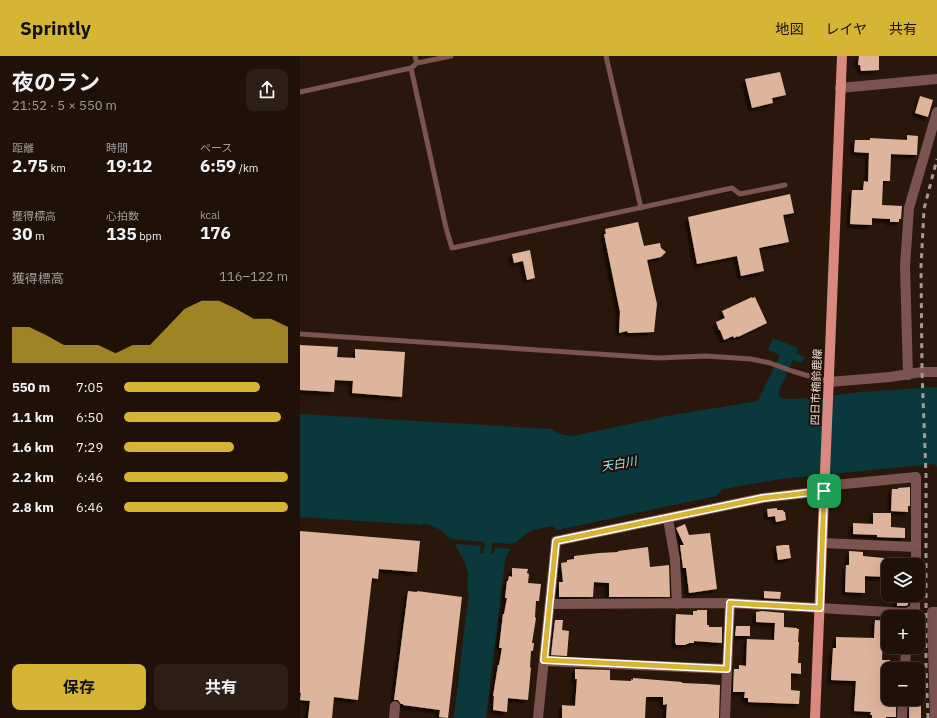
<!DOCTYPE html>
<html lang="ja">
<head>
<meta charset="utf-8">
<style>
  body { margin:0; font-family:"IBM Plex Sans","Noto Sans JP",sans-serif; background:#2d1f16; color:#f1f3f6; height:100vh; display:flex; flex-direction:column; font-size:15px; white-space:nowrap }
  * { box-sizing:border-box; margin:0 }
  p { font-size:13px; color:#a29d9c }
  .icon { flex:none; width:22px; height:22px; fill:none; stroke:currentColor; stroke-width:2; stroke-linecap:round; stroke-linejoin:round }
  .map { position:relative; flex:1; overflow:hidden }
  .panel { display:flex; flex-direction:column; background:#201108; width:300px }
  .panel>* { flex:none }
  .fabs { position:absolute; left:581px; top:502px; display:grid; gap:8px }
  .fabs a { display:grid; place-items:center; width:44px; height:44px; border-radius:8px; background:#201108; box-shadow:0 4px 16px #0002,0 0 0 1px #3d3129; font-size:20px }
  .pin { position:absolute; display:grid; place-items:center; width:34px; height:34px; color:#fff; margin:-17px; border-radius:8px; box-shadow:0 2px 6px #0006 }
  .round { display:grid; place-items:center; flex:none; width:42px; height:42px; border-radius:8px; background:#2d1f16 }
  .headline { display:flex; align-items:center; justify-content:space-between; height:68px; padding:0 12px }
  h1 { font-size:22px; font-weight:700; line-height:30px }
  .metrics { display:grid; grid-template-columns:repeat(3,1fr); gap:6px; height:68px; padding:4px 12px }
  .metrics div { display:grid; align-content:center }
  .metrics b { font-size:17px; font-weight:700 }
  .metrics small { font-size:11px; font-weight:400 }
  .metrics p { font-size:11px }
  .chart { height:112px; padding:8px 12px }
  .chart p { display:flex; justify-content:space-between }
  .chart svg { width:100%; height:72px; margin-top:4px; fill:#d6b534; opacity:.7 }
  .button { display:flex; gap:8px; margin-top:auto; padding:8px 12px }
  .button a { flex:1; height:46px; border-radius:8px; background:#d6b534; color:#111; font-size:16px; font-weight:700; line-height:46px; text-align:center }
  .button a+a { background:#2d1f16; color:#f1f3f6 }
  ul { padding:0 12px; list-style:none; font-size:13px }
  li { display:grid; grid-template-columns:64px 48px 1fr; align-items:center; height:30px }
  li i { height:10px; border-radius:5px; background:#d6b534 }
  header { display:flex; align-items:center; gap:24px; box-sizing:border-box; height:56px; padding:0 20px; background:#d6b534; color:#111 }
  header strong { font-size:19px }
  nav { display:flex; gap:22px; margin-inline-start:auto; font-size:14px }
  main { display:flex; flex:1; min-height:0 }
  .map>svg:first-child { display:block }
  .water { fill:#0b383c }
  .building { fill:#deb49c; filter:url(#shadow) }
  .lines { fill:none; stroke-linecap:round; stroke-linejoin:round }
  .lane { stroke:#7b534f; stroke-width:5 }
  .street { stroke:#7b534f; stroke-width:10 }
  .primary { stroke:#da8981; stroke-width:10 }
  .rail { stroke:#a99a90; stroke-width:3; stroke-dasharray:5 5; stroke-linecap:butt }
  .route-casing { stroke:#fff; stroke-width:8 }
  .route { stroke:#d6b534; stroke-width:5 }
  .labels { text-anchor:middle; stroke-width:4; stroke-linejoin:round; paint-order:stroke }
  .street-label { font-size:11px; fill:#eee0d8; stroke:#200e04 }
  .water-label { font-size:12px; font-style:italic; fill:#8eeaf3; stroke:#200e04 }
</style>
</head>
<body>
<header>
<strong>Sprintly</strong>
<nav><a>地図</a><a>レイヤ</a><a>共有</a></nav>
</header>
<main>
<section class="panel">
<div class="headline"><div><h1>夜のラン</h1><p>21:52 · 5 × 550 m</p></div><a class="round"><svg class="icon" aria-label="share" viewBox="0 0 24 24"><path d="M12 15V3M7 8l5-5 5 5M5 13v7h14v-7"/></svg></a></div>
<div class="metrics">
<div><p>距離</p><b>2.75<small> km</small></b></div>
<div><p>時間</p><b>19:12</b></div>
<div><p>ペース</p><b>6:59<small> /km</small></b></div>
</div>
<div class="metrics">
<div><p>獲得標高</p><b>30<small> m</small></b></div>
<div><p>心拍数</p><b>135<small> bpm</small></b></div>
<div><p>kcal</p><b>176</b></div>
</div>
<div class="chart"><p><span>獲得標高</span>116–122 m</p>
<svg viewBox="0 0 160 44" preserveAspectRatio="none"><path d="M0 44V22L10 22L20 27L30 33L40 33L50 33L60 38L70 33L80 33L90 22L100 11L110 6L120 6L130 11L140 17L150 17L160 22V44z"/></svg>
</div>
<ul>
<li><b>550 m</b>7:05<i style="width:83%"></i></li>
<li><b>1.1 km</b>6:50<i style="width:96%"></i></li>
<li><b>1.6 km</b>7:29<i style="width:67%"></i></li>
<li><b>2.2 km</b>6:46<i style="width:100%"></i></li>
<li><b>2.8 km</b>6:46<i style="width:100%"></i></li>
</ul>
<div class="button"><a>保存</a><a>共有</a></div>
</section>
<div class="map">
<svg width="637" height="662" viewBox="0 0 637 662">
  <defs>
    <filter id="shadow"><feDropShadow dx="-3.5" dy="3.5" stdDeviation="1" flood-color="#0009"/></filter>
  </defs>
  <rect width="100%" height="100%" fill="#2a170b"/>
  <path class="water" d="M473,282L498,292L496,297L505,301L501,307L493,304L479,335V340L483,343L512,342L561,336L637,331V411L634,408L480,423L423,433L416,440L257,474L252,470L233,474L226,478L215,487L210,488L193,486L192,488L191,498H194L195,491L211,493L207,499L205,505L186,662H154L169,535H167L168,518L166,509L156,490V488L181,490L180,497H183L185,486L150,483C141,473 135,470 123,467V469L0,461V358L252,373C259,378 265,380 273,380L367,360L458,345L480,299L468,294Z"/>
  <path class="building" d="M559,0H579V14L561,15L560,9H558Z
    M480,16L486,39L472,42L473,47L452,52L445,23Z
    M620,40L633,44L628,61L615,57Z
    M607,79L618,80L617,99L591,98L590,125H583L582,149L602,150L601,163H599V166H590V163L572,162V169L550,168L552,134H563L564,125L568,126L569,97L554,96L555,84H570V82L607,84Z
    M490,138L494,157L483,159L489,186L459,192L464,215L441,220L437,200L397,208L388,161Z
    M338,166L344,190L360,187L361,192L366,196L361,201L347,204L357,248L354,276L328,277L327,275L319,277L320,256L304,178H306L305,173Z
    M230,194L235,222L227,224L223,205L214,207L212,198Z
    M452,241V242L455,241L467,267L438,281V280L434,282L433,280L424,284L420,274H419L416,266L425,262L422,255Z
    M0,289L38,291L37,301L55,302V293L105,296L102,341L52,337L53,325L35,324L34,336L0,334Z
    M610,431V450H608V456L591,455L592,433H598V432Z
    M477,452V454H483L484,456H485L486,464L476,466L475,460L468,461L467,453Z
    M573,457H591V471L605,472V482L577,481V479L553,478V467L573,468Z
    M385,468L389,479L410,477L417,533L389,537L386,512H383L380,489H384L376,472Z
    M0,475L120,485L117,516L79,513L78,523L72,522L58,644L34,641L32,662H8L10,645L0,644L1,637H0Z
    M483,489H489L491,502L478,504L476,490Z
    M348,491L350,511L369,509L370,541H309V527L294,526L293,541H259V526H263L261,507L267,506V504L274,503V500L299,497L318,496V495Z
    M549,495L563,496V500L584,502V504H588V521L565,520V537L545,536L546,509H549Z
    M212,512L228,513L227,517L229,518L228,527L241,528L239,545H236L235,561L236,562L232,587H234L233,595H231L230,611L231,612L228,644L208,642L207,656L193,654L194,640H193L198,609H199L202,592H199L203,558H204L207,542H205L207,525H208L209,520L212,521Z
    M108,535L117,536V535L162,541L148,662L139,661L140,654L103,649V648H101L98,644H94Z
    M464,535L481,536L480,543L464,542Z
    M597,539H608V549L606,550H597Z
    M397,554H407V569H409V571H422V587L394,585V587H389L388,588H386V589H376V588L375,587L376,558L393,559V555H397Z
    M462,555L484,557V571L497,572V573H499L498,586H499L498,607H501V618L491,617V634L500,635L499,648L448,646V642H444L445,636H433L434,613H439V609L446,610L447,583L474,584L475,567L456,566V556Z
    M255,564H263L262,574L269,575L267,600L251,599Z
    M575,564L588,565V581H583L582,604H590V613H588V643H596V661H586V662H572V659H570L571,656L554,655L556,625L531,624L533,592H536V581L574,582Z
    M436,570H450V580H435Z
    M275,613L310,614V624L331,625V623L333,624V622L382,626V627L406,628L420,629L419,662H366L367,648L363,649V641H346L345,662H262V649L275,650L277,623H275Z
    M609,643H621V662H609Z"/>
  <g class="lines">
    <path class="lane" d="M115,0L117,7
      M306,0L341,152
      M111,12L146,172L152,192L432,132L440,138L485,129
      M0,36L111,12L117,7L151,0
      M0,278L358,302L406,300L451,303L470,307L492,315L529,326"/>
    <path class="street" d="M540,32L637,23
      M608,319L605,210L609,152L637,56
      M529,326L590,321L622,316H637
      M524,430L616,421V509
      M368,463L375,503L377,548
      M522,487L616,491
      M250,548L430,547L607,557L615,553V539
      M244,605L427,613
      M605,613L606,591
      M94,662L95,650
      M238,662L256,485L463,442L524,435
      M425,662L430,547
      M602,662L603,643
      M635,662L632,556H637"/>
    <path class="primary" d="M515,662L542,0"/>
    <path class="rail" d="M628,662L626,612V419L622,316L621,211L624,153L637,103"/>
  </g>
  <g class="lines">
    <g class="route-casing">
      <path id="route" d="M524,435L520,552L430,547L427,613L244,604L256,485L463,442Z"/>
    </g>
    <use href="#route" class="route"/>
  </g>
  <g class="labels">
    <g class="street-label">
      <text transform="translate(516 331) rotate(-88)" y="4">四日市楠鈴鹿線</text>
    </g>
    <g class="water-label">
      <text transform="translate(319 408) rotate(-10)" y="4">天白川</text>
    </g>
  </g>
</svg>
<div class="fabs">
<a><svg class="icon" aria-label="layers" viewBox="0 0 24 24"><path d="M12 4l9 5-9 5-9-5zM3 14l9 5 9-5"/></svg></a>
<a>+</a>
<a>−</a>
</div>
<div class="pin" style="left:524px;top:435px;background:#1e9e55"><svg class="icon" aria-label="arrive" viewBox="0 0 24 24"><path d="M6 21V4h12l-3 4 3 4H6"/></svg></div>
</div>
</main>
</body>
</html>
